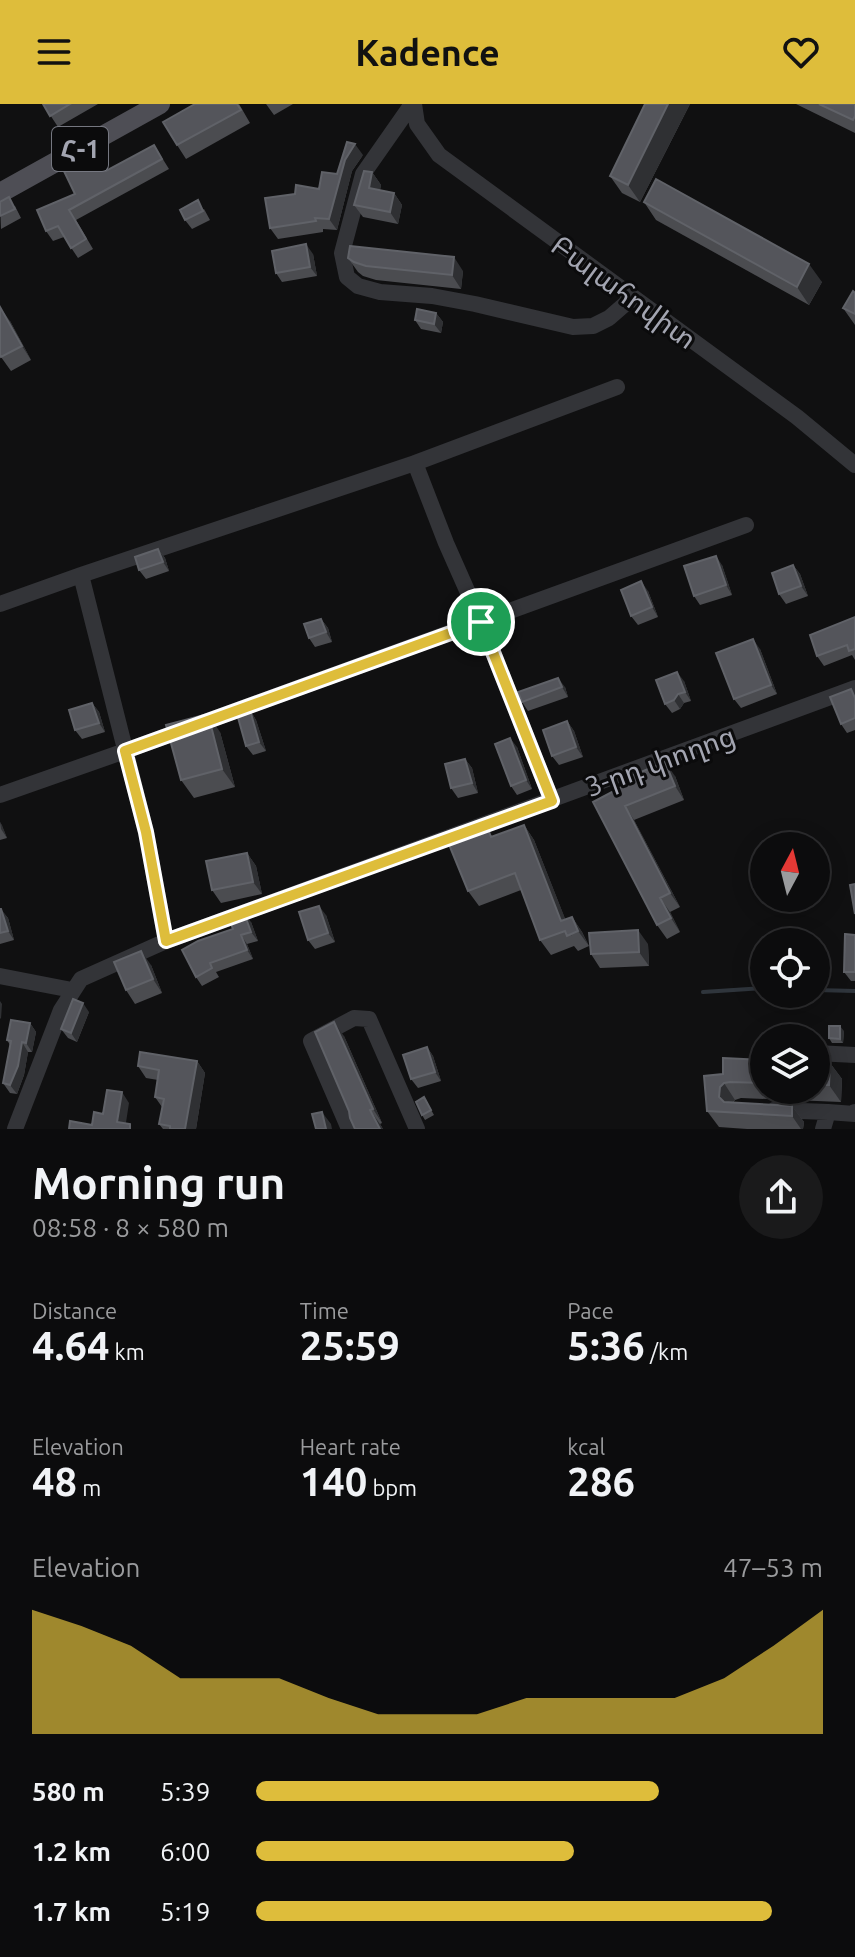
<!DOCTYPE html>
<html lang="en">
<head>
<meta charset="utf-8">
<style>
  body { margin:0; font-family:Ubuntu,"Noto Sans Armenian",sans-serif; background:#1a1a1b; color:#f1f3f6; height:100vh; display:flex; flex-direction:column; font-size:30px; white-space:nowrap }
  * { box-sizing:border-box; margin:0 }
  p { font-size:26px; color:#9a9b9d }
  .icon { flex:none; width:44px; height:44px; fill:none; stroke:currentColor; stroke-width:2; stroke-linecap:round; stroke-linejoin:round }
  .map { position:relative; height:1025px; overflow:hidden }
  .details { display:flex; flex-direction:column; background:#0c0c0d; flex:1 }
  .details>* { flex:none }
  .needle { width:52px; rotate:7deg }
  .tools { position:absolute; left:750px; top:728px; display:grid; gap:16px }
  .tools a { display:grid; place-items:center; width:80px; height:80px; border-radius:50%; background:#0c0c0d; box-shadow:0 4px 20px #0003,0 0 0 2px #2c2c2e; font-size:40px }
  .pin { position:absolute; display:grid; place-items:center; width:68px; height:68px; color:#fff; margin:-34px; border:4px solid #fff; border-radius:50%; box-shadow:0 2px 8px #0007 }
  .round { display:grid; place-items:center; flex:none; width:84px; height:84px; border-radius:42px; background:#1a1a1b }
  .headline { display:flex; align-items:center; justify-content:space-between; height:136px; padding:0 32px }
  h1 { font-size:44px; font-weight:600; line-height:60px }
  .figures { display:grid; grid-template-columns:repeat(3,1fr); gap:12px; height:136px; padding:8px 32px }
  .figures div { display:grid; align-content:center }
  .figures b { font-size:40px; font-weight:600 }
  .figures small { font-size:22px; font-weight:400 }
  .figures p { font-size:22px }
  .chart { height:224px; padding:16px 32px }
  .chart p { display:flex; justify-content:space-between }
  .chart svg { width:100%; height:144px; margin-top:8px; fill:#debd3b; opacity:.7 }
  ul { padding:0 32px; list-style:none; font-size:26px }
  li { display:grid; grid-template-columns:128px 96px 1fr; align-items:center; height:60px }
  li i { height:20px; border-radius:10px; background:#debd3b }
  header { display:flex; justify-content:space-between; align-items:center; height:104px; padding:0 32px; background:#debd3b; color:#111; font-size:36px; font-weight:600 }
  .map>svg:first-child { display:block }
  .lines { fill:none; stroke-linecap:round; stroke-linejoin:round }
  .stream { stroke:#2f353c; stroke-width:4 }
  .minor { stroke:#333438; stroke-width:16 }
  .major { stroke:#4e4e55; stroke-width:20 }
  .wall { fill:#4b4c50 }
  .shaded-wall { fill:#2f3033 }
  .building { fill:#54555b; stroke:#606268; stroke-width:2 }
  .route-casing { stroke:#fff; stroke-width:16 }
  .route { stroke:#debd3b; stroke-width:10 }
  .labels { text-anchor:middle; stroke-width:6; stroke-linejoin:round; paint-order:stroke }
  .shield { fill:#0b0b0c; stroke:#757780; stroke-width:2 }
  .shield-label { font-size:26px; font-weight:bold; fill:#a3a5b1 }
  .street-label { font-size:28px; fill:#a3a5b1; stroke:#0b0b0c }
</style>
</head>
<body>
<header><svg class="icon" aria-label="menu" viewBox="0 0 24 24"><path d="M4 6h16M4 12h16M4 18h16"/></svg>Kadence<svg class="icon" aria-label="heart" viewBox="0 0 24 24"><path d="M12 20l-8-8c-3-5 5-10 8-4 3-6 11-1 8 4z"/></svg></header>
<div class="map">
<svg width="855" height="1025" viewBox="0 0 855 1025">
  <rect width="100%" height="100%" fill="#101011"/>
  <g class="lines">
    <path class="stream" d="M816,886L855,887
      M703,888L764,884"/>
    <path class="minor" d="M412,0L363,70L342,149L347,173L358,182L380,188L432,192L475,200L573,223L593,222L609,214L632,194
      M414,0L417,20L439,51L797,313L855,361
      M415,359L446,439L481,518L552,697
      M81,471L146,728L166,837
      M0,500L81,471L415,359L617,283
      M0,691L125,647L746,421
      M0,872L72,886
      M760,945H764
      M816,949L855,951
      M774,1006L828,1008
      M15,1025L61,906L81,875L166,837L855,584
      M349,1025L311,937L354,914L369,915L417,1025
      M823,1025L828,1008L855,1010V1008"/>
    <path class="major" d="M0,89L160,0"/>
  </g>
  <path class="wall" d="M43,0H98L58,23Z
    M239,0L250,19L186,55L177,41Z
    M266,0H293L274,11Z
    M645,0H690L640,98L622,89L610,72Z
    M796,0H855V29Z
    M154,41L169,65L76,116L93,145L78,154L64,133L53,137L46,127L75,90L94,44L107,66Z
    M363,51L352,67L337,126L323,125V128L278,135L270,124L295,90L319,85L337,70Z
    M372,68L381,81L380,86L394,89L402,101L398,120L363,113L354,101Z
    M0,98L15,102L21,114L1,125Z
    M644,98L822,178L809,201L656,116Z
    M204,105L210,116L192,125L185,116Z
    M313,150L317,172L282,178L276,169Z
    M348,154L463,167L461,185L376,176L363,172L358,168Z
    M855,189V221L843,204Z
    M436,209L443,218L441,229L421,225L415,216Z
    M10,217L31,256L11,267L1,253Z
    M158,445L165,454L169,467L146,475L139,466Z
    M722,461L732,491L700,501L694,492Z
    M793,461L800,470L808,492L786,500L779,490Z
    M648,487L658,513L638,521L631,512Z
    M855,513V556L852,551L824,562L817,552Z
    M321,515L328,524L332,538L315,543L309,534Z
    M760,545L777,590L741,604L734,595Z
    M684,577L691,597L684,599L680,605L672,609L665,600Z
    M565,583L568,593L528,607L522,598L518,588Z
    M855,591V626L847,629L841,620Z
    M92,599L99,608L105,628L82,635L75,626Z
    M250,606L256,616L266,647L253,651L246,642Z
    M567,617L574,627L583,653L559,661L552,652Z
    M220,628L235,683L194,694L181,676Z
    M517,643L532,685L517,691L511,682Z
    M465,655L472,664L478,689L458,694L451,684Z
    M675,672L684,696L634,716L680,803L670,808L680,828L667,835L657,821L593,698Z
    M0,718L7,734L0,736Z
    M524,721L534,736L565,815L572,813L582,828L589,842L578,847L574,842L551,851L540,836L521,786L479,802L468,787L494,732Z
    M247,749L256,762L262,790L221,799L212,786Z
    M0,805L8,814L14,836L0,840Z
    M326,811L335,838L315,845L308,836Z
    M251,818L258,837L247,840L253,855L216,868L219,873L202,882L196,873L233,825Z
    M855,831V877H851L844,868Z
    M648,840L649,862L600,864L591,850Z
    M151,861L162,889L135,900L126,886Z
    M89,908L77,938L68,934L61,925Z
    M30,919L36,928L32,948H28L24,971L17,990L10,989L3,979L10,941L7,936Z
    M844,927L843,939H832L829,934Z
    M344,932L382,1019L380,1020L383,1025H355Z
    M427,943L433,952L441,977L418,984L411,975Z
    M764,956V986H816V958L830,959L842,975L841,998L741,994L735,996L733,999L792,1002L804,1018L803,1025H747L719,1023L707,1007L723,970Z
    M197,957L205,969L196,1025H163L159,1020L162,1003L155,993L158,976L146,974L138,962Z
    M424,993L434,1011L425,1016L422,1011Z"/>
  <path class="shaded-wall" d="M668,0H690L640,98L628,81Z
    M355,40L363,51L352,67L337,126L329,115L345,56Z
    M372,68L381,81L378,96L369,84Z
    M394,89L402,101L398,120L390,108Z
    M306,140L313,150L317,172L310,163Z
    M454,153L463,167L461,185L452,171Z
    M809,160L822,178L809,201L797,183Z
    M0,203L10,217L31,256L22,242Z
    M436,209L443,218L441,229L434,220Z
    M158,445L165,454L169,467L163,458Z
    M716,452L722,461L732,491L726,481Z
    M793,461L800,470L808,492L801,482Z
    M641,477L648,487L658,513L652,503Z
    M321,515L328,524L332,538L326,528Z
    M753,535L760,545L777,590L771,581Z
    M677,568L684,577L691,597L685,588Z
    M558,574L565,583L568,593L562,583Z
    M678,590L684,599L680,605L674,596Z
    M92,599L99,608L105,628L99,619Z
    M250,606L256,616L266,647L259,638Z
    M208,610L220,628L235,683L222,665Z
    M567,617L574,627L583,653L576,643Z
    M510,634L517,643L532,685L526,676Z
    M465,655L472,664L478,689L472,679Z
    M665,658L675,672L684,696L675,682Z
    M625,702L634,716L680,803L670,789Z
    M0,718L2,721L7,734L1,725Z
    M524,721L534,736L572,832L561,817Z
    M247,749L256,762L262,790L253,778Z
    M660,794L670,808L680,828L671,814Z
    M319,802L326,811L335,838L328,829Z
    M1,805L8,814L14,836L8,827Z
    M244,809L251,818L258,837L251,828Z
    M572,813L582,828L589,842L578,827Z
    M638,826L648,840L649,862L639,848Z
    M241,831L247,840L253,855L247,846Z
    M141,847L151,861L162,889L153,875Z
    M0,897L2,900L1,915L0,914Z
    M83,899L89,908L77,938L71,929Z
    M334,918L344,932L382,1019L373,1005Z
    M30,919L36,928L32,948L26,939Z
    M840,922L844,927L843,939L840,935Z
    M22,938L28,948L24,971L17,990L10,981Z
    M427,943L433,952L441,977L435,968Z
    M197,957L205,969L196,1025H185Z
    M830,959L842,975L841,998L829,981Z
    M724,979L735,996L731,1000V1009L719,993L720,983Z
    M122,988L129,999L125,1025L117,1018Z
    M792,1002L804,1018L803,1025H801L792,1012Z
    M370,1006L380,1020L383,1025H380Z
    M322,1008L331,1020L332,1025H326Z"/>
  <path class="building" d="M43,0H70L50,12Z
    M195,0H237L241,6L177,41L163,18Z
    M645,0H668L628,81L610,72Z
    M819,0H855V12L853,16Z
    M347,38L355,40L345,56L329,115L315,114L316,117L270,124L265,94L295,90L296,81L319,85L322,68L337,70Z
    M154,41L162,55L69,106L86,135L71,144L58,122L46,127L37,106L75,90L61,61L94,44L106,67Z
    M364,67L372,68L369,84L394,89L390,108L354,101Z
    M656,75L809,160L797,183L644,98Z
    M9,93L15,105L0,112V98Z
    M198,96L203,107L185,116L180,106Z
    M306,140L310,163L276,169L272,147Z
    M350,142L454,153L452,171L366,162L354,158L348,154Z
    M853,187L855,189V210L843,204Z
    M0,203L22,242L1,253L0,251Z
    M417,205L436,209L434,220L415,216Z
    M158,445L163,458L139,466L135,453Z
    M716,452L726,481L694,492L684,462Z
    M793,461L801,482L779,490L772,469Z
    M641,477L652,503L631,512L621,486Z
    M855,513V545L849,547L847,541L817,552L810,531Z
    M321,515L326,528L309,534L304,520Z
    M753,535L771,581L734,595L716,549Z
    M677,568L685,588L678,590L674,596L665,600L656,576Z
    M558,574L562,583L522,598L518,588Z
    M851,585L855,594V614L841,620L830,593Z
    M92,599L99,619L75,626L69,606Z
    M250,606L259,638L246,642L237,610Z
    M208,610L222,665L181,676L166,621Z
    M567,617L576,643L552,652L543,626Z
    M510,634L526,676L511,682L495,640Z
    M465,655L472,679L451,684L445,660Z
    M665,658L675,682L625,702L670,789L660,794L671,814L657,821L593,698L633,677L631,672Z
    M524,721L561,817L572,813L578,827L567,832L565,827L540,836L515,769L468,787L448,738L487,722L491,733Z
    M247,749L253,778L212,786L206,757Z
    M855,780V810L850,781Z
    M319,802L328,829L308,836L299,808Z
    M0,805H1L8,827L0,829Z
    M244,809L251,828L241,831L247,846L210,859L212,864L196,873L182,846L198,837L233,825L229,815Z
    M638,826L639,848L591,850L589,829Z
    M845,830L855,831V868H844Z
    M141,847L153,875L126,886L114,858Z
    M73,895L83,899L71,929L61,925Z
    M11,916L30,919L26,939L22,938L18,962L10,981L3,979L11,937L7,936Z
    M334,918L373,1005L370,1006L380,1025H355L350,1014L349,1007L315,928Z
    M829,922H840V935L829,934Z
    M427,943L435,968L411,975L403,951Z
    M140,948L197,957L185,1025H170V1022L159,1020L164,995L155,993L159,966L138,962Z
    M723,954L764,956V979L730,978L724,979L720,983L719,993L724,998L792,1002V1012L707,1007L704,972L723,970Z
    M816,958L830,959L829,981H816Z
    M107,986L122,988L117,1018L130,1020V1025H69L70,1017L92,1021L94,1008L103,1010Z
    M424,993L431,1006L422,1011L416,998Z
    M322,1008L326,1025H316L312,1010Z"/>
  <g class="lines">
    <g class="route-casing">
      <path id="route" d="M481,518L552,697L166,837L146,728L125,647Z"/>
    </g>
    <use href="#route" class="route"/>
  </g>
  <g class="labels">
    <rect class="shield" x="52" y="23" width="56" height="44" rx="6"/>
    <g class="shield-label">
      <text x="80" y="54">Հ-1</text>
    </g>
    <g class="street-label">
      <text transform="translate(624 188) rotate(36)" y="10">Բալահովիտ</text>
      <text transform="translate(660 657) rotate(-20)" y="10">3-րդ փողոց</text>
    </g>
  </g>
</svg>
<div class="tools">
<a><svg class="needle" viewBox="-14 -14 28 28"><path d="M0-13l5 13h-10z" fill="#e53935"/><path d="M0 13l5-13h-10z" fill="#9a9b9d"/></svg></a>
<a><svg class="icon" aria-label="locate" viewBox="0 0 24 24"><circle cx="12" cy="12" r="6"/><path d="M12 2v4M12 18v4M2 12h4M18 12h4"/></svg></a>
<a><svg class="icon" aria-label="layers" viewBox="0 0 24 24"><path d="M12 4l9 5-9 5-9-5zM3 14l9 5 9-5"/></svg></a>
</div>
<div class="pin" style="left:481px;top:518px;background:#1e9e55"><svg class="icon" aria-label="arrive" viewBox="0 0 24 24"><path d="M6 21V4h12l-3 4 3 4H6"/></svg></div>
</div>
<section class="details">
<div class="headline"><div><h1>Morning run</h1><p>08:58 · 8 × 580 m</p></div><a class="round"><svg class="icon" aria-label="share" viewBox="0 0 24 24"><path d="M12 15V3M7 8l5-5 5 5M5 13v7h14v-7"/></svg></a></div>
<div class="figures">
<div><p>Distance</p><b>4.64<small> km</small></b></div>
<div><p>Time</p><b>25:59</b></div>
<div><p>Pace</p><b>5:36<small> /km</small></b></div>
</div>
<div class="figures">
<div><p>Elevation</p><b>48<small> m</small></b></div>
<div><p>Heart rate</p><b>140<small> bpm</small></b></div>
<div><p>kcal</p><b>286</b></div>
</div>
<div class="chart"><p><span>Elevation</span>47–53 m</p>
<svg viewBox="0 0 160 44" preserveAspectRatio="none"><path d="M0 44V6L10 11L20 17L30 27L40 27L50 27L60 33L70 38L80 38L90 38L100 33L110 33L120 33L130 33L140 27L150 17L160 6V44z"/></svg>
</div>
<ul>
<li><b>580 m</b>5:39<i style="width:71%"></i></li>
<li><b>1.2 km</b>6:00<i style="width:56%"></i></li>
<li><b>1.7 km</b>5:19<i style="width:91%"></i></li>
</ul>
</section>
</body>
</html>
